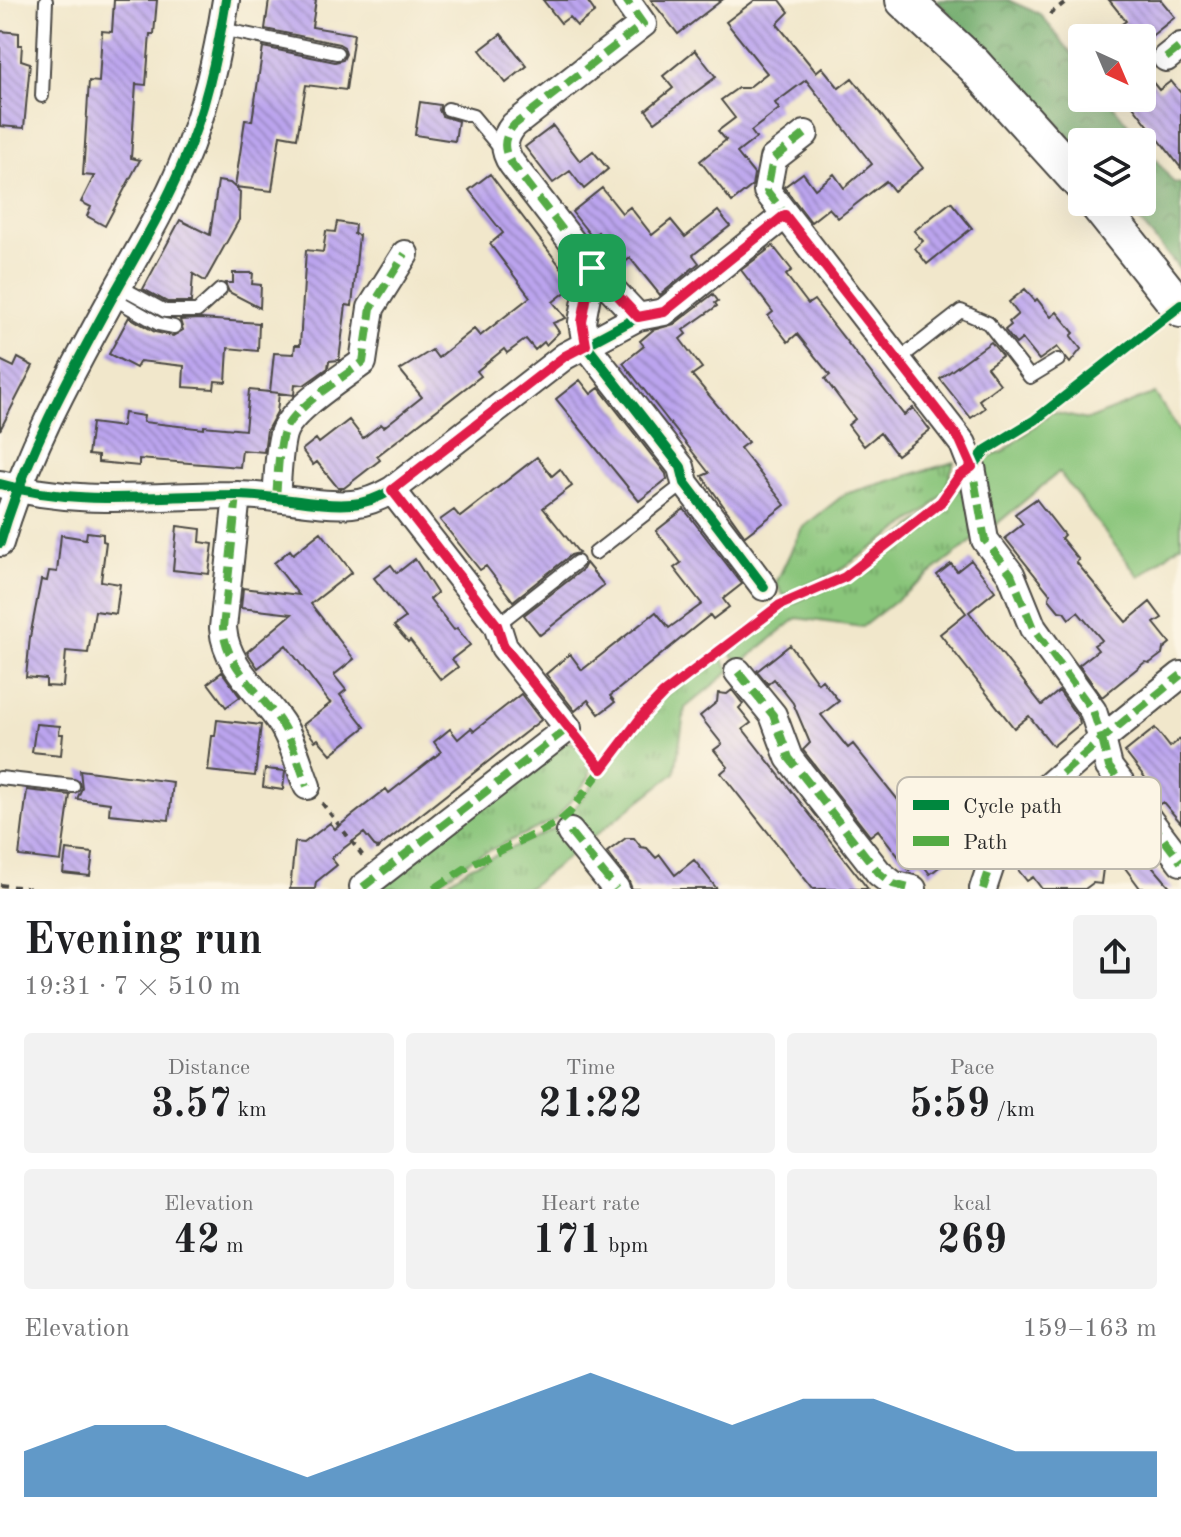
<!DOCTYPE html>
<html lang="en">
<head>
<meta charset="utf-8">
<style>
  body { margin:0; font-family:"Old Standard TT",serif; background:#f2f2f2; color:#202124; height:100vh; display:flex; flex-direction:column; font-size:30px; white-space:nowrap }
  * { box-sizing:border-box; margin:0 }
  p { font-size:26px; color:#757577 }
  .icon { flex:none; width:44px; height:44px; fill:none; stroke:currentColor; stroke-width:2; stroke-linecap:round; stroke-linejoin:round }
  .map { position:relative; height:889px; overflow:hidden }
  .sheet { display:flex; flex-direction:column; background:#fff; flex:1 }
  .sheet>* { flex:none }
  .needle { width:52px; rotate:136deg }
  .tools { position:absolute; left:1068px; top:24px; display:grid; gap:16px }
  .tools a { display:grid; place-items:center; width:88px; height:88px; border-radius:8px; background:#fff; box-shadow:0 8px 32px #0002; font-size:40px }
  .pin { position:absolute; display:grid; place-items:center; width:68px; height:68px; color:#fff; margin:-34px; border-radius:16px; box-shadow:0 4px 12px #0006 }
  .round { display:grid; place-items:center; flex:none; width:84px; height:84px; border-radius:8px; background:#f2f2f2 }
  .head { display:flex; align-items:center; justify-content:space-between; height:136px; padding:0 24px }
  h1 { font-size:44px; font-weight:700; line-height:60px }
  .metrics { display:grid; grid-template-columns:repeat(3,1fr); gap:12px; height:136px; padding:8px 24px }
  .metrics div { display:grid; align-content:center; border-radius:8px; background:#f2f2f2; text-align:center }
  .metrics b { font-size:40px; font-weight:700 }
  .metrics small { font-size:22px; font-weight:400 }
  .metrics p { font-size:22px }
  .chart { height:224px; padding:16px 24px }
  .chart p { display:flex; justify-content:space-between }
  .chart svg { width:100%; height:144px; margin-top:8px; fill:#1f6fb2; opacity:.7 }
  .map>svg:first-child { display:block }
  .grass { fill:url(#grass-tufts); stroke:#5a7852; stroke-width:2 }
  .forest { fill:url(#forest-crowns); stroke:#4c6a4a; stroke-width:2 }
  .green { fill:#89c57a; stroke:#5a7852; stroke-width:2 }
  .building { fill:url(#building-back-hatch) }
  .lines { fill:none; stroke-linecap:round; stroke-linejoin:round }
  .lane-casing { stroke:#494743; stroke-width:16 }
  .street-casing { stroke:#494743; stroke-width:30 }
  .secondary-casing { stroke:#494743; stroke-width:40 }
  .path { stroke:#494743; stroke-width:4; stroke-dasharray:6 6; stroke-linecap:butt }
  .lane { stroke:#fff; stroke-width:12 }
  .street { stroke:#fff; stroke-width:26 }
  .secondary { stroke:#fff; stroke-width:36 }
  .quiet { stroke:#54ab44; stroke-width:8; stroke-dasharray:16 8; stroke-linecap:butt }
  .cycleway-casing { stroke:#fcf5e5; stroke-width:15 }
  .cycleway { stroke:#00873e; stroke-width:10 }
  .route-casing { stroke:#fff; stroke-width:16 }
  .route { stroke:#e11d48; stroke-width:10 }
  .key { fill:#fcf5e5; stroke:#bdb8ad; stroke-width:2 }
  .key-label { font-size:22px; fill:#2b2b2b }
</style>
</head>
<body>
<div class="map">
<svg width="1181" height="889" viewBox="0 0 1181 889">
  <defs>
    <pattern id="grass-tufts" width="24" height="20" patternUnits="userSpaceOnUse" patternTransform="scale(2)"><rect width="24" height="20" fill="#89c57a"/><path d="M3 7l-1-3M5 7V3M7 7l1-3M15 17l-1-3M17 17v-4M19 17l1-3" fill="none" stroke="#70a064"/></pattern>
    <pattern id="forest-crowns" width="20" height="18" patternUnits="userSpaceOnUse" patternTransform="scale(2)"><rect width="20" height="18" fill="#6eaa6a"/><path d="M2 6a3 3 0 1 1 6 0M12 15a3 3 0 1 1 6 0" fill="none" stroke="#5b8b57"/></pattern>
    <pattern id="building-back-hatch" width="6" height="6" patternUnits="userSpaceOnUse" patternTransform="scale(2)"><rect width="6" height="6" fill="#bba4ee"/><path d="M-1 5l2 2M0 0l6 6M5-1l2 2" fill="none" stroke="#9886c1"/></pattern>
  </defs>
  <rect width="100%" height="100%" fill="#fcf5e5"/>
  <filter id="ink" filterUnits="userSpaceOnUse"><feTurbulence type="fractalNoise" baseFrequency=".0125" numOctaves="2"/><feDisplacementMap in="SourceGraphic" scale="16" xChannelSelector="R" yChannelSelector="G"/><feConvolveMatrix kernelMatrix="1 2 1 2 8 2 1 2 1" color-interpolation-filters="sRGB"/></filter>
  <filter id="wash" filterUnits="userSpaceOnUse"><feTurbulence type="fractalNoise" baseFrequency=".006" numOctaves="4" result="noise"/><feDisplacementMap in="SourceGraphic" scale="32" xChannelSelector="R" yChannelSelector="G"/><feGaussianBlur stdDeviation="1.8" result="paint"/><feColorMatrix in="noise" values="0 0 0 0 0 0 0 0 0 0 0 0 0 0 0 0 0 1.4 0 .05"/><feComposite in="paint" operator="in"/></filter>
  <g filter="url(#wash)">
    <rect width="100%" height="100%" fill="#f1e7cb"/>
    <path class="grass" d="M954,462L945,491L928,510L837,572L784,596L776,583L802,528L845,494Z
      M967,484L976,538L862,627L797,618L740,664L726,648L782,608L841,582Z
      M719,654L730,671L685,708L675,773L583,845L565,821L641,720L660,700Z
      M563,741L573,743L582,750L589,759L591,768L589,778L555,820L475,857L429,889H373Z
      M557,827L577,850L527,889H455L450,880L470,867Z"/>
    <path class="forest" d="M936,0H1008L1040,14L1082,66V98H1107L1142,142H1082V152L1053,118Z
      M1142,142L1173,182L1181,184V271L1124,202H1142Z"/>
    <path class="green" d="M1155,393L1181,435V544L1139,577L1059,472L993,527L983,459L1003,452L1052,412L1087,420Z"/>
    <g id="blocks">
      <path class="building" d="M114,0H157L154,34H150L146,85L136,84L131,158L140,160L105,226L87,216L91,207L81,202L94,176L83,175L89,81L99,82L102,31L112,32Z
        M269,0H316L312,27L354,34L346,90L306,85L297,138L280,135L272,191L235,187L245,120L252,121L263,47L335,62L343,60L346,54L344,47L339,44L265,29Z
        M543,0H591L588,2L595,12L577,26L569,17L561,23Z
        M651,0H722L678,34Z
        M755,0H780L789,12L777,24L816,72L822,67L839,88L852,78L923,168L894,191L886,181L838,218L829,208L811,222L784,187L803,173L815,189L834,174L844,188L872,164L806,80L775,103L779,109L751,131L756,138L737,153L754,174L752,186L732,202L700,161L726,140L718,131L735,118L721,100L738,88H748L767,73L726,22Z
        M1109,0H1161L1175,17L1149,38H1102L1126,21Z
        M0,31L19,33V45H22L21,60L30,63L24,128L0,126Z
        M501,34L527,66L506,83L480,50Z
        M695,50L716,77L655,122L646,110L673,88L663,76Z
        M1142,69L1159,90L1171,81L1181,93V168L1127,98H1142Z
        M420,102L440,105L439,110L442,116L458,121L455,141L415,135Z
        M553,126L580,161L593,151L608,169L584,189L570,171L553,183L525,147Z
        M490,174L573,283L572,287L553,302L566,318L553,323L559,332L546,345L544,342L535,350L526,339L507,353L504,349L477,371L481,376L377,456L380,460L344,488H338L317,462L313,465L302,450L316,439L319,443L349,420L363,438L381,424L384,427L422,397L400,370L432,350L438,358L474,329L480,336L530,297L490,244L503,233L469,190Z
        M218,181L230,183L240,192L239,220L205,281L193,274L191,302H167L143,289L180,220L210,235Z
        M602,188L622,213L630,207L652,235L671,220L685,237L718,211L730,226L693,255L699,263L660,295L630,258L623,264L598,232L592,237L572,212Z
        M951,202L972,228L927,264L915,248L923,241L914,231Z
        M337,222L355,225L354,234L359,235L352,306L346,305L339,360L329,361L328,368L304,385L295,384L294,395L270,392L274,353L294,354L295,345H300L306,250L323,252L326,231L335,232Z
        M773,246L792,270L786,275L808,304L814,300L904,415L913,408L930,430L897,455L880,433L864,446L848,425L855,419L825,379L830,375L797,334L788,342L768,316L773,312L741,270Z
        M233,273H253L252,284L261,285L260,308L229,292L225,283H233Z
        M1025,289L1035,301L1037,299L1051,317L1057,312L1074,333L1071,336L1081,349L1070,363L1057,347L1039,360L1022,339L1016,344L1005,330L1011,325L1009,322L1018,314L1009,302Z
        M713,294L718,301L715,303L717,306L683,330L686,334L680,339L702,368L692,375L748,442L740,448L785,505L745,536L702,476L709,473L623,363L644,346L640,341L653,330L674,324Z
        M129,317L155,332L173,336L183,330L180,320L201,319L259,323L258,351L228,348L226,382L215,381L214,389L183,387L184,366L140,361L136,368L109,354Z
        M991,342L1002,356L987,367L1000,384L979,400L985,408L971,418L940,379Z
        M18,358L33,366L0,430V360L14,367Z
        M580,380L591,394L599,388L666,474L667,479L639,501L556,399Z
        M249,390L279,393L277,412L267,430L264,452L242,450L240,467L139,459V466L98,462V456L88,455L92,423L122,427L124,413L144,416L143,422L204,429V426L245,430Z
        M537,457L552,476L560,469L572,486L543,508L579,553L571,555L513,601L486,566L480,570L440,520L454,510L460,517Z
        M1036,499L1064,535L1061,538L1079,560L1076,562L1126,622L1150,602L1162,618L1154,623L1170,643L1163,649L1162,654L1150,663L1145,662L1102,697L1079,665L1098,650L1094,645L1102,640L1078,612L1069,619L1064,612L1059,611L1049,599L1050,594L1005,538L1023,524L1015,514Z
        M684,509L742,584L723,599L729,607L713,619L710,615L610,696L615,702L599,714L588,700L575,711L546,674L570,654L582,670L656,612L669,628L702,604L674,568L681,563L656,531Z
        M177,526L201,529L200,542L213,544L209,574L173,570Z
        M87,532L103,534V541L106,542L101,581L120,584L116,614L95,611L88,653L66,651L63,687L46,686V679L26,677L30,637L41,580L47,581L49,571L57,572L61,535L86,539Z
        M321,532L352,572L311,604L354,659L334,675L346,690L340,695L365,727L331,754L318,739L315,741L303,725L332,702L330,703L286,645L258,668L247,652L292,614L241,608L243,588L299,595L274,563L290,550L293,554Z
        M415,559L437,593L430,599L454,630L457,628L470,645L452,659L458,667L441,680L410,640L408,642L394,626L405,618L374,578L391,565L397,573Z
        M971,560L995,591L969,612L1042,705L1059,691L1079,719L1080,724L1053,746L1029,716L1014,728L940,634L966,613L937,575L951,564L957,571Z
        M586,563L604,585L540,635L524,615L583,569Z
        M790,645L818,683L822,680L839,701L821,715L848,748L853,744L927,836L969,803L988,827L986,831L930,874L920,861L909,870L878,830L870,836L803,750L810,743L793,703L774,679L768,684L757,671Z
        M222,672L240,697L226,707L208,683Z
        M732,690L743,704L739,708L751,723L743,729L868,889H813L721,773L728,767L714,750L722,744L700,716L717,702L718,693L727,694Z
        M521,694L541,720L377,849L364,833L331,858L337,865L316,882L315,889H290L295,842L304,843L330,823L335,829L386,789L389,793L441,752L434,742L450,729L458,739L471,728L474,731Z
        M217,720L261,725L255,776L208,771L212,736H215Z
        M36,724L60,726L59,734H63L61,755L32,752Z
        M1155,728L1170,747L1181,738V823L1163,802L1158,805L1145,788L1150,784L1125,752Z
        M265,769L285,771L283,790L263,787Z
        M80,770L173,782L169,820L109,814L110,803L77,799L82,788Z
        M27,790L70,795L61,861L19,856Z
        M1121,809L1133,825L1123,832L1172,889L1140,888L1108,845L1123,832L1111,817Z
        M1061,827L1089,860L1106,846L1101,884L1093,883L1085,889H1042L1033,877L1027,881L1015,866Z
        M626,838H634L641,847L647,848L656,858L660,855L675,875L694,860L717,889H632L628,879L607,852Z
        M66,850L93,853L90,876L63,873Z"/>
    </g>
  </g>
  <g filter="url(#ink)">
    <use href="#blocks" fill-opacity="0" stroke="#494743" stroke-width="2"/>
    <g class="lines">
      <g class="lane-casing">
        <path id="lane" d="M221,29L337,53
          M42,96L46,1
          M448,109L473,116L503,152
          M119,286L165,311H197L220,290
          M113,298L159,324L174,327
          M898,360L961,311L988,323L1030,377L1058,360
          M595,553L685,483
          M497,625L577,562
          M0,778L73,786"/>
      </g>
      <g class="street-casing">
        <path id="street" d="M1166,58L1181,46
          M805,134L773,159L767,191L963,444L972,467L985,540L1011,574L1033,628L1093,711L1102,739L1181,675
          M592,268L512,164C502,149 503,138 514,125L643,24L626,0
          M638,317L664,312L785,215
          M0,484C78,507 156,495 237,495C273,495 318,507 352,504C367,503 380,497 392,490L565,356L638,317L592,268L582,322L586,345L681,467L685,483L764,587
          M237,495L223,628C226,667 260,692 281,723C293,741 299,766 307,786
          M276,497C278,477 278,453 283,434C290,410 342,378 363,362L371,308L405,254
          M0,543C26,453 72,371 117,289C140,248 164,208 182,165C205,112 217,56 226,0
          M738,672L773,715L789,758L879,873L893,884L913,889
          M1102,739L1109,767L1181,862
          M570,832L616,889
          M363,887L568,728L504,647L497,625L392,490
          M983,889L1000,838L1013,817L1102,739"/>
      </g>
      <g class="secondary-casing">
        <path id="secondary" d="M904,0L974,65L1082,184
          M1096,202L1181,309"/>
      </g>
      <path class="path" d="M1050,14L1068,0
        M582,745L602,769
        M322,803L363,856
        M0,885L35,889"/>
      <use href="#lane" class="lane"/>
      <use href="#street" class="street"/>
      <use href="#secondary" class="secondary"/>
      <path class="quiet" d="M1166,58L1181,46
        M805,134L773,159L767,191L963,444L972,467L985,540L1011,574L1033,628L1093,711L1102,739L1181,675
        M592,268L512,164C502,149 503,138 514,125L643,24L626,0
        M638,317L664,312L785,215
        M237,495L223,628C226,667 260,692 281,723C293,741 299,766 307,786
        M276,497C278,477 278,453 283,434C290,410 342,378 363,362L371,308L405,254
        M738,672L773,715L789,758L879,873L893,884L913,889
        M1102,739L1109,767L1181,862
        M570,832L616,889
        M363,887L568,728L504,647L497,625L392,490
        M434,889L472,864L558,823L569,813L602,769
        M983,889L1000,838L1013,817L1102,739"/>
      <g class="cycleway-casing">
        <path id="cycleway" d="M0,484C78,507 156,495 237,495C273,495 318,507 352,504C367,503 380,497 392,490L565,356L638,317L592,268L582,322L586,345L681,467L685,483L764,587
          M0,543C26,453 72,371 117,289C140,248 164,208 182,165C205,112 217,56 226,0
          M602,769L643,715L663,694L780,605L845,577L941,502L959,476L972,467L986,450L1035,420L1181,305"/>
      </g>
      <use href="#cycleway" class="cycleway"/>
    </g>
  </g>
  <g class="lines" filter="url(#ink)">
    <g class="route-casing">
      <path id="route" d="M785,215L960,440L972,467L959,476L941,502L845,577L780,605L663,694L643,715L602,769L504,647L497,625L392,490L565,356L586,345L582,322L592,268L638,317L664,312Z"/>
    </g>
    <use href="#route" class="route"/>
  </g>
  <rect x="897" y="777" width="264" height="92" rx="12" class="key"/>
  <rect x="913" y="800" width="36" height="10" fill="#00873e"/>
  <rect x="913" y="836" width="36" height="10" fill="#54ab44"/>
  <g class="key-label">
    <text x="963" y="813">Cycle path</text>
    <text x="963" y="849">Path</text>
  </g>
</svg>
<div class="tools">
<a><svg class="needle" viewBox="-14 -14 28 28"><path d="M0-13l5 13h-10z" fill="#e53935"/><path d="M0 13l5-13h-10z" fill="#757577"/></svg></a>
<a><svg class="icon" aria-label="layers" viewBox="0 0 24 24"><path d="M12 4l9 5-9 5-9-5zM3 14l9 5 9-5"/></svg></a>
</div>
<div class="pin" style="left:592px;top:268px;background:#1e9e55"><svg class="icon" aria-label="arrive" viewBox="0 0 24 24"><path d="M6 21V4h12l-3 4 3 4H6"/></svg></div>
</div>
<section class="sheet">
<div class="head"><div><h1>Evening run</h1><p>19:31 · 7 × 510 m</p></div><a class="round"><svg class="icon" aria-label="share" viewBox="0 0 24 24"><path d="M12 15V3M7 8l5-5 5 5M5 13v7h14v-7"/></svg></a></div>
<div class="metrics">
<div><p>Distance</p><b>3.57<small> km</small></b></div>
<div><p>Time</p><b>21:22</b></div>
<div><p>Pace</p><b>5:59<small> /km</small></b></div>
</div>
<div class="metrics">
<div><p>Elevation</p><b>42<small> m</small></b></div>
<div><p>Heart rate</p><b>171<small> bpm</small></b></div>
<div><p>kcal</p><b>269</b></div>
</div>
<div class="chart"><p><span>Elevation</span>159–163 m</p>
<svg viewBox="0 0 160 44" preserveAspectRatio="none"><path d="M0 44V30L10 22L20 22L30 30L40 38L50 30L60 22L70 14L80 6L90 14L100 22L110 14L120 14L130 22L140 30L150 30L160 30V44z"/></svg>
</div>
</section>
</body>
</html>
